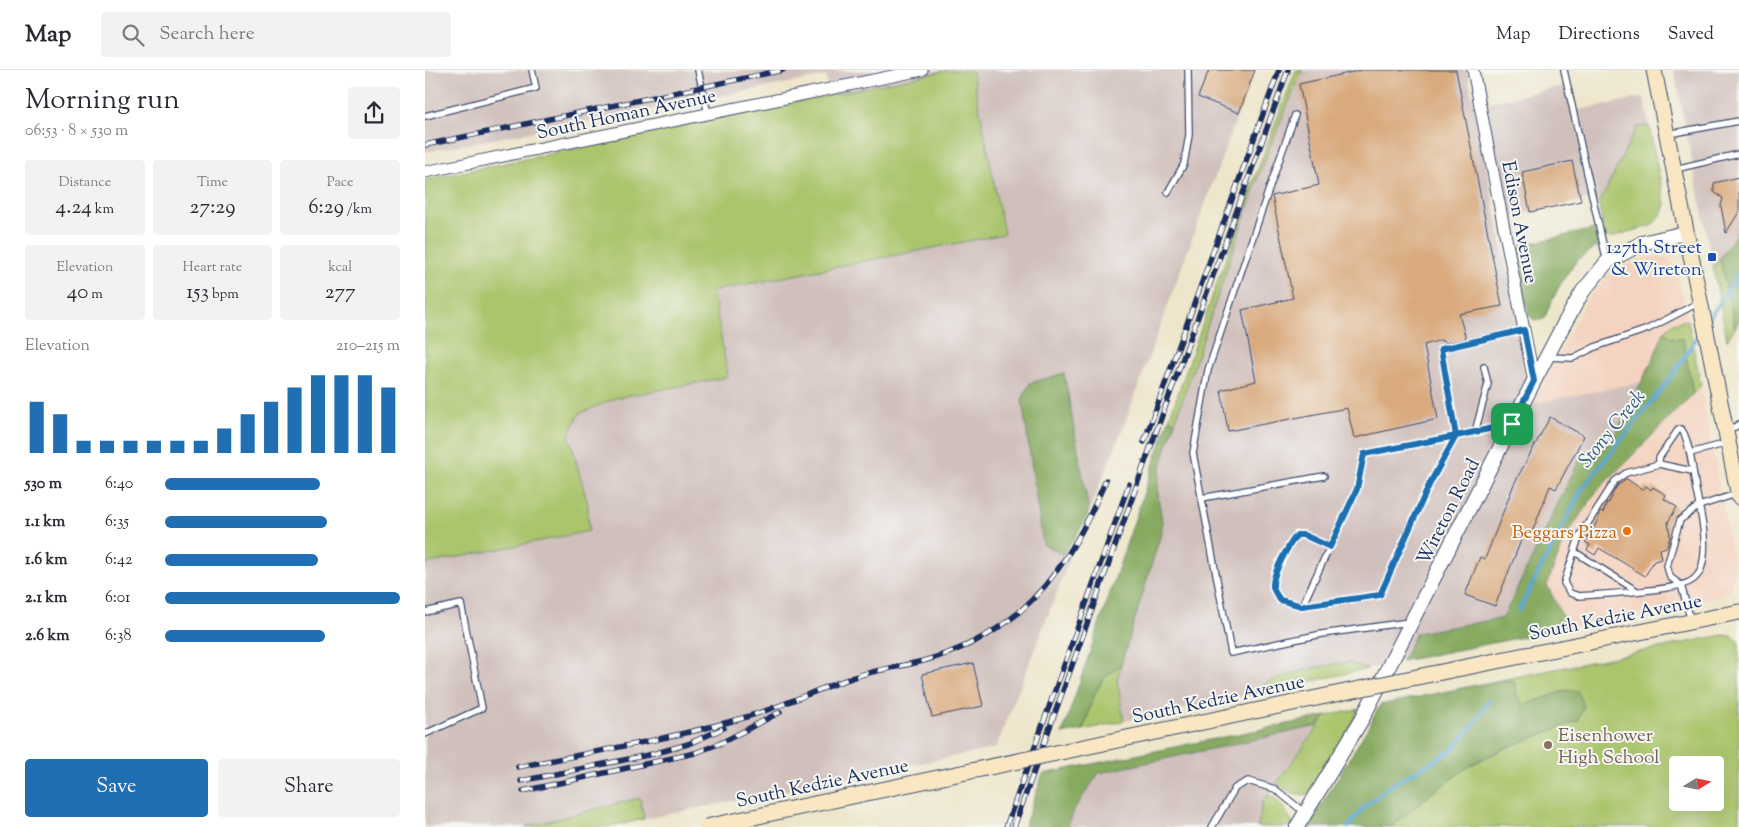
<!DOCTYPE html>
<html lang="en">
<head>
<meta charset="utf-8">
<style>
  body { margin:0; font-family:"Sorts Mill Goudy",serif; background:#f2f2f3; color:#2b2b33; height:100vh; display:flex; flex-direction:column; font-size:19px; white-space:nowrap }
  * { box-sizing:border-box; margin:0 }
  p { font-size:16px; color:#7c7c81 }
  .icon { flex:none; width:28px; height:28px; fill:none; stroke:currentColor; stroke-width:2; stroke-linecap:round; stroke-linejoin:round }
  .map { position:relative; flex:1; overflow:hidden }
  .drawer { display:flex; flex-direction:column; background:#fff; width:425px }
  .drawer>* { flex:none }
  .needle { width:32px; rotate:80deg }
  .tools { position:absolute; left:1244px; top:686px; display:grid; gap:10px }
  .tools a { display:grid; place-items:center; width:55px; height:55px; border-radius:5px; background:#fff; box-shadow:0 5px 20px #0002; font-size:25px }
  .pin { position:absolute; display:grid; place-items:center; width:42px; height:42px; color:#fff; margin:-21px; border-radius:10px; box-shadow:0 2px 8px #0006 }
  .round { display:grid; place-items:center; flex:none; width:52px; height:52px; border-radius:5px; background:#f2f2f3 }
  .summary { display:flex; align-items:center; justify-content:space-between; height:85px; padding:0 25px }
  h1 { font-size:28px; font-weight:600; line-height:38px }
  .metrics { display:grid; grid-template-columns:repeat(3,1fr); gap:8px; height:85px; padding:5px 25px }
  .metrics div { display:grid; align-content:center; border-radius:5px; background:#f2f2f3; text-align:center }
  .metrics b { font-size:21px; font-weight:600 }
  .metrics small { font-size:14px; font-weight:400 }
  .metrics p { font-size:14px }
  .chart { height:140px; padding:10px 25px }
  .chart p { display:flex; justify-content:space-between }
  .chart svg { width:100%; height:90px; margin-top:5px; stroke:#1f6fb2; stroke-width:6 }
  .button { display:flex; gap:10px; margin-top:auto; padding:10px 25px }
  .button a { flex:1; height:58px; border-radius:5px; background:#1f6fb2; color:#fff; font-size:20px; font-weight:600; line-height:58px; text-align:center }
  .button a+a { background:#f2f2f3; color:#2b2b33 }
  ul { padding:0 25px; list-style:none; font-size:16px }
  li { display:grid; grid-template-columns:80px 60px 1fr; align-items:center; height:38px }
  li i { height:12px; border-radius:6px; background:#1f6fb2 }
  header { display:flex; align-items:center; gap:30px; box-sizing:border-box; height:70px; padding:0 25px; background:#fff; border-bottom:1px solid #e1e1e2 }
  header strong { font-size:24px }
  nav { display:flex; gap:28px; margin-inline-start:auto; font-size:18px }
  .search { width:350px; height:45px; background:#f2f2f3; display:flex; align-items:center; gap:12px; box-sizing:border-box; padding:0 18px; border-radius:5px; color:#7c7c81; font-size:19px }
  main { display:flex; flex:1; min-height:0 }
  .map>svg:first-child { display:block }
  .built { fill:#f4d3c0 }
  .industrial { fill:#d0c0bc }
  .green { fill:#aac56c; stroke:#627a65; fill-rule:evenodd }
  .forest { fill:#87aa60; stroke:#516c5f }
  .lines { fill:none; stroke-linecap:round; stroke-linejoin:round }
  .stream { stroke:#5ba7d3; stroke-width:4 }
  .building { fill:#d9aa7e }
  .service-casing { stroke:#3b4a6e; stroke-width:8 }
  .minor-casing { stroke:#3b4a6e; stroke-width:13 }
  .tertiary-casing { stroke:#3b4a6e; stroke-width:16 }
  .secondary-casing { stroke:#3b4a6e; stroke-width:17 }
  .service { stroke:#fff; stroke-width:5.5 }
  .minor { stroke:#fff; stroke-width:11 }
  .tertiary { stroke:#fff; stroke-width:14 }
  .secondary { stroke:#f9e7c3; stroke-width:15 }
  .rail-casing { stroke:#1b2f5e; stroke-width:5.5 }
  .rail { stroke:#f6f6f2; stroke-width:4; stroke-dasharray:11; stroke-linecap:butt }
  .secondary-bridge-casing { stroke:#3b4a6e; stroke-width:17; stroke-linecap:butt }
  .secondary-bridge { stroke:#f9e7c3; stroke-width:15 }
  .route-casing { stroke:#fff; stroke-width:10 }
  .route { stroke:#1f6fb2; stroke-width:6 }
  .transit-dot { fill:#1a4fb4; stroke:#f6f6f2; stroke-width:2 }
  .food-dot { fill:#e8710a; stroke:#f6f6f2; stroke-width:2 }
  .education-dot { fill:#8d6e63; stroke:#f6f6f2; stroke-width:2 }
  .labels { text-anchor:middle; stroke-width:4; stroke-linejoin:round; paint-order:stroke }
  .street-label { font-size:19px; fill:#1b2f5e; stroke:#f6f6f2 }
  .transit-label { font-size:19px; fill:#164399; stroke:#f6f6f2; text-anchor:end }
  .food-label { font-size:19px; fill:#c56008; stroke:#f6f6f2; text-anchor:end }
  .education-label { font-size:19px; fill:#785e54; stroke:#f6f6f2; text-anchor:start }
  .water-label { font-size:20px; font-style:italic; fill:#315987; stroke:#f6f6f2 }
</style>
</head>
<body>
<header>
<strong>Map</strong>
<div class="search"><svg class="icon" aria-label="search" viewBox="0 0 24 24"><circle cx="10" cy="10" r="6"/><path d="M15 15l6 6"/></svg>Search here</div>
<nav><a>Map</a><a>Directions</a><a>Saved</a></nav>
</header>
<main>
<section class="drawer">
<div class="summary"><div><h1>Morning run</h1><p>06:53 · 8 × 530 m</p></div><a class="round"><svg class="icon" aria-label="share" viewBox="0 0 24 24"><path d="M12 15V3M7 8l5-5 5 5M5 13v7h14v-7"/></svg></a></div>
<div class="metrics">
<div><p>Distance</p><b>4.24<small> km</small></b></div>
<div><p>Time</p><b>27:29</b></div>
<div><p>Pace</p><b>6:29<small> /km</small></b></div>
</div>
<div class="metrics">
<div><p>Elevation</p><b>40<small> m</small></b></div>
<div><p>Heart rate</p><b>153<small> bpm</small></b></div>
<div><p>kcal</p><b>277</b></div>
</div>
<div class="chart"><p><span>Elevation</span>210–215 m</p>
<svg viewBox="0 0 160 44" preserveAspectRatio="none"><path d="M5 44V19M15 44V25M25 44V38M35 44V38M45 44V38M55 44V38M65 44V38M75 44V38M85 44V32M95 44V25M105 44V19M115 44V12M125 44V6M135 44V6M145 44V6M155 44V12"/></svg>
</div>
<ul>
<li><b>530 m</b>6:40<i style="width:66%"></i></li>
<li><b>1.1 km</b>6:35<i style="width:69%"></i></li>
<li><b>1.6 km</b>6:42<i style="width:65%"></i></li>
<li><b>2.1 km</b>6:01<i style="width:100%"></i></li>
<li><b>2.6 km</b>6:38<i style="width:68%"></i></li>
</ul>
<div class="button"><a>Save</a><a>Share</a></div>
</section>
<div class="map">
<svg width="1314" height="757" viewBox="0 0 1314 757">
  <rect width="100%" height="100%" fill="#f6f6f2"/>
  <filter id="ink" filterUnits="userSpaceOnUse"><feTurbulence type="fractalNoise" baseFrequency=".02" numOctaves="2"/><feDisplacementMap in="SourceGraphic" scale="10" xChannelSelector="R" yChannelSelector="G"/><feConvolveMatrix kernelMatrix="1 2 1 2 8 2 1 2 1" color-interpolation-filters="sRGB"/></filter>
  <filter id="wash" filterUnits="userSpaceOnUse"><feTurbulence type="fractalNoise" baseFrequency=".0096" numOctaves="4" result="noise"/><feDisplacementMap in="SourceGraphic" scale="20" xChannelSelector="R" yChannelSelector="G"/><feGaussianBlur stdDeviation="1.12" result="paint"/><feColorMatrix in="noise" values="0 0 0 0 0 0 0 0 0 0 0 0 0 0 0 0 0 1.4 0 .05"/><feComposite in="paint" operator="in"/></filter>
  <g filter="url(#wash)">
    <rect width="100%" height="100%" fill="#eee6cb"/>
    <path class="built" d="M1232,186L1243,189L1251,200L1263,250L1248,253L1239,262L1217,312L1106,335L1164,227L1182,206L1208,192Z
      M1276,316L1310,502L1305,518L1293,527L1143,558L1122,515L1142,464L1172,421Z"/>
    <path class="industrial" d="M0,0L422,1L524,0L404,26L401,6L0,82Z
      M547,0H829L699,355L664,441L639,304L605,313L597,330L618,474L645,489L571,678L219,749L215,728L100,757H65L64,754L52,757H0V494L164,461L163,435L144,365L154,344L191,328L303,307L287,221L579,164Z
      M877,0H1042L1100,292L1106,334L1217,312L1186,373L1140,420L1078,548L992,563L976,591L942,599L923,592L847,610L823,625L699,651L692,610L737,460V452L733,421L736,393L834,104Z
      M1249,0H1314V160L1288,197Z
      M1142,15L1148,41L1219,27L1224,56L1212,57L1174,134L1165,135L1163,130L1083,147L1061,33Z
      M893,656L837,733L833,757H643L650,738L674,703Z"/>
    <path class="green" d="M524,0H547L579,164L288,221L303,307L191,328L154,344L144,365L163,435L164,461L0,494V110Z
      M871,0H877L834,104L750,352L744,349L830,106Z
      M1224,56L1240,134L1236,146L1226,156L1199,163L1186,168L1179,165L1174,134L1212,57Z
      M1295,188L1310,258L1302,270L1288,197Z
      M1263,250L1276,316L1268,324L1258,269L1247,267L1239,262L1248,253Z
      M1298,565L1308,566L1314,573V757H965C991,736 1021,709 1050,693C1082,675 1118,664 1152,651L1142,620L1105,633L1096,634L1084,610L1071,611ZM1252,695H1290V732H1252Z
      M923,592L942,599L823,625L847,610L882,599Z
      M696,595L692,610L699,651L658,660L670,623L680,607Z
      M934,639L890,723C874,727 864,723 851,714L901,646Z
      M844,724C855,731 861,741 868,753L866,757H833L837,733Z
      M215,728L219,749L182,757H100Z"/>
    <path class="forest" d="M1169,159L1173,175C1168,182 1158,184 1152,191C1137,208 1128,228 1119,249L1110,251L1104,245L1088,177Z
      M1314,160V251L1310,258L1295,188Z
      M1239,262L1247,267L1258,269L1268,324L1172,421L1142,464L1122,515L1143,558L977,591L991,563L1078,548L1158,382L1186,373L1226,293Z
      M639,303L664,441L657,456L638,485L618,474L597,330L605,313Z
      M744,349L750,352C743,374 733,397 733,421C733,434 738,447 737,460L696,595L680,607L670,623L658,660L637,664Z
      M1084,610L1091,613L1092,625L1097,634L1105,633L1142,620L1153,622L1159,636L1153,651L1083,677L1049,693L1011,720L965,757H883L944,656L955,635L1071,611Z
      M901,646L893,656L674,703L650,738L643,757H599L618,704Z"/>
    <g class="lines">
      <path class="stream" d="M1284,249L1314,203
        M1094,540L1157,419L1250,302L1276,261
        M923,757L939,737L965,716L1027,680L1047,657L1064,630"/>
    </g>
    <g id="blocks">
      <path class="building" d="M784,0H830L814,43L773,27Z
        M937,0H1031L1077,236L1034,244L1041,269L1020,273L1016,270L999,275L1013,349L929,368L922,338L803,361L796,320L831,311L817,240L868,228L847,126L894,115L874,14Z
        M1147,91L1156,131L1105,142L1097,102Z
        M1314,107V142L1301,163L1296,136L1298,128L1289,122V113Z
        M1125,347L1159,366L1131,419L1125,416L1106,465L1099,463L1070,536L1040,525L1055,487L1060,489L1089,414Z
        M1202,409L1218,420L1221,416L1226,420L1228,417L1241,425L1239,429L1252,437L1243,452L1245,466L1242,477L1235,479L1237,489L1229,491L1220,506L1174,478L1170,485L1162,480L1165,475L1160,472L1172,452L1174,444L1176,442L1178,443L1182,432L1184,433L1187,425L1192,416Z
        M548,593L558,636L507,647L497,604Z"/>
    </g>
  </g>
  <g filter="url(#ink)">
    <use href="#blocks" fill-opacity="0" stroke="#3b4a6e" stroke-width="1"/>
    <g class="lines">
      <g class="service-casing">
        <path id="service" d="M273,0L283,44
          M1139,0L1182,192
          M870,45L842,125L783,300L768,383L806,583L897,564L984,552
          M0,46L111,18L107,0
          M1243,64L1314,51
          M1250,99L1314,84
          M743,122L759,94L764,65L763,0
          M1122,287L1148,288L1170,277L1223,259L1273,233
          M1085,355C1036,365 988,374 939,384L932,419L877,536L955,525L1005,413L1031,366L1016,279L1099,260
          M1050,362L1063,314L1059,297
          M1303,362L1314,354
          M1265,383L1303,373
          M1234,394V388L1253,360L1256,359C1264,366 1269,408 1271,420C1276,445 1284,475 1276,499C1275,503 1270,509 1266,511C1251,521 1176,524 1154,526L1145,523L1139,513L1154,467L1190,411L1201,403L1234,394L1267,401
          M777,428L899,406
          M1150,482L1212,521
          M877,536L855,530C852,525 848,521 848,515C847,504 864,474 872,465H879L905,477
          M0,542L36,534L57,638L0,664
          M1266,551L1256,515L1245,507L1242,496L1255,450L1274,436L1311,424
          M787,757L810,718L823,711L850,719L880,743"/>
      </g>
      <g class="minor-casing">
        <path id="minor" d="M1048,0L1109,311
          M0,102L497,0"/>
      </g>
      <g class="tertiary-casing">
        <path id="tertiary" d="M872,757L937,649L1109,311L1139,254L1158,221L1182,192L1217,173L1260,163"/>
      </g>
      <g class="secondary-casing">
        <path id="secondary" d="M1229,0L1314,427
          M972,611L1314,542"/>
      </g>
      <use href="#service" class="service"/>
      <use href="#minor" class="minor"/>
      <use href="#tertiary" class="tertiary"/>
      <use href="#secondary" class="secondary"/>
      <g class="rail-casing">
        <path id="rail" d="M0,75L358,0
          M719,372L854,0
          M93,697C168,682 245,669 318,648C360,636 398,616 439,604C458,599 478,596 498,591C532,582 565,566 592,544C635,507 659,461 681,410
          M96,711L228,684L263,674L299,658
          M98,721L270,683L296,673L355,642
          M581,757L704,414
          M589,757L719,395L863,0"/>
      </g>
      <use href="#rail" class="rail"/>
      <g class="secondary-bridge-casing">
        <path id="secondary-bridge" d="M281,757L972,611"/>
      </g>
      <use href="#secondary-bridge" class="secondary-bridge"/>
    </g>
  </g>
  <g class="lines" filter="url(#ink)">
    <g class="route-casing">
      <path id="route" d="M1087,354L1031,366L1005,413L955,525L877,536L855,530C852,525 848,521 848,516C847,504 864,474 872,465H879L905,477L932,419L939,384L1031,366L1016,279L1099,260L1109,311L1087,354"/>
    </g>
    <use href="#route" class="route"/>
  </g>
  <rect class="transit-dot" x="1282" y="182" width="10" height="10" rx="2.5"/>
  <circle class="food-dot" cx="1202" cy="461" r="5"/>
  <circle class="education-dot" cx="1123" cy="675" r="5"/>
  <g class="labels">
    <g class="street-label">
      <text transform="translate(201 43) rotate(-12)" y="7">South Homan Avenue</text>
      <text transform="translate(1096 152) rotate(79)" y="7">Edison Avenue</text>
      <text transform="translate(1022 441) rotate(-63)" y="7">Wireton Road</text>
      <text transform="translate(1190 546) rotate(-11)" y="7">South Kedzie Avenue</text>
      <text transform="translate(793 628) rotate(-12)" y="7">South Kedzie Avenue</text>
      <text transform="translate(397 712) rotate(-12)" y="7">South Kedzie Avenue</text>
    </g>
    <g class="transit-label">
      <text x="1277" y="183">127th Street<tspan x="1277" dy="22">&amp; Wireton</tspan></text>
    </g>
    <g class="food-label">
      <text x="1192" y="468">Beggars Pizza</text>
    </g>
    <g class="education-label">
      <text x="1133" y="671">Eisenhower<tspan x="1133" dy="22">High School</tspan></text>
    </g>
    <g class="water-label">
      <text transform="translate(1186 358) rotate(-51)" y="7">Stony Creek</text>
    </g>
  </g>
</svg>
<div class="tools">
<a><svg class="needle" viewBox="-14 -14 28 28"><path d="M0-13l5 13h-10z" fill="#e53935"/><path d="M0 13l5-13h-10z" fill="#7c7c81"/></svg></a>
</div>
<div class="pin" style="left:1087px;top:354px;background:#1e9e55"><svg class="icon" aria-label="arrive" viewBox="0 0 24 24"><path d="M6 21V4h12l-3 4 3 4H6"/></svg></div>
</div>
</main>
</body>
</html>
